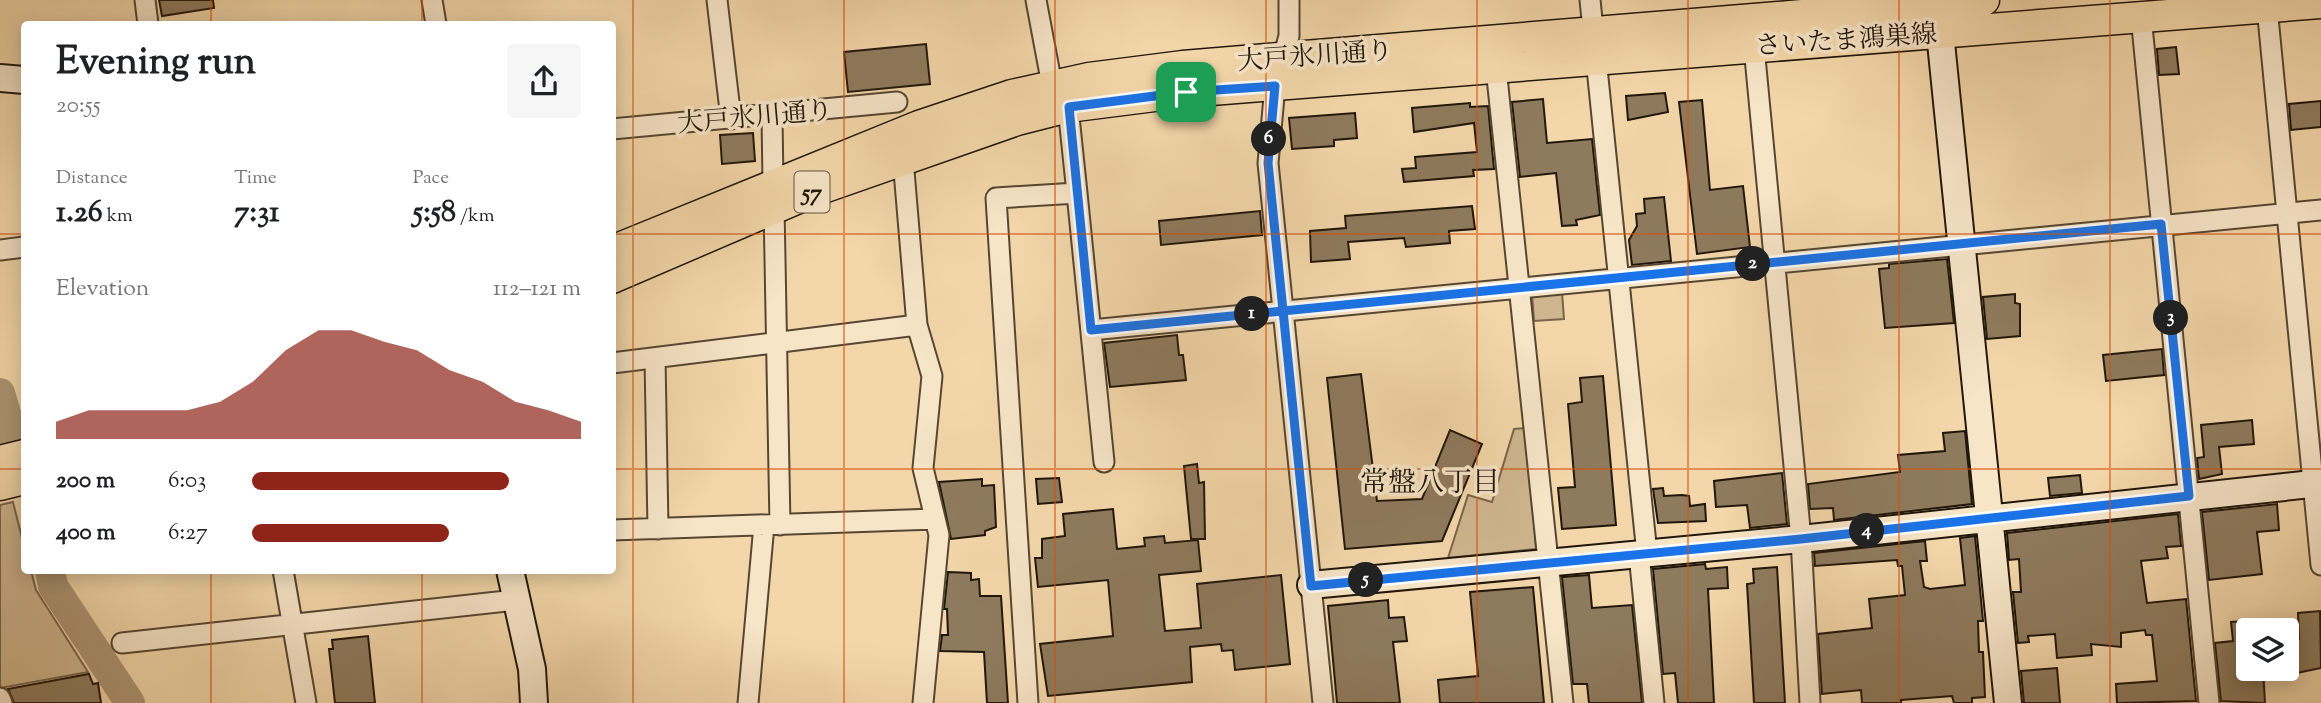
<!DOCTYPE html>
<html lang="en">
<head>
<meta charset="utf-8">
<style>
  body { margin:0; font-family:"Sorts Mill Goudy","Noto Serif JP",serif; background:#f6f6f6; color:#202124; height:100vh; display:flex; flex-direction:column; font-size:26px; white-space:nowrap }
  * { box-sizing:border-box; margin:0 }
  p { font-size:23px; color:#757577 }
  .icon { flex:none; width:38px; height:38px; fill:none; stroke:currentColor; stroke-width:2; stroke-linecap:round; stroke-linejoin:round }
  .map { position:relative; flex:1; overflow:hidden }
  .side { position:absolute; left:21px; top:21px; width:595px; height:553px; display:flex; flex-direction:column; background:#fff; border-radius:7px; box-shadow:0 4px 18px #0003 }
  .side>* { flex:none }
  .tools { position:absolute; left:2236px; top:618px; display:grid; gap:14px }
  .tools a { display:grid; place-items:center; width:63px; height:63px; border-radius:7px; background:#fff; box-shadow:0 4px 18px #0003; font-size:35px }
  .pin { position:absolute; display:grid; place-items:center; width:60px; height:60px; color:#fff; margin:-30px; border-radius:14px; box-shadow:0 4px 10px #0006 }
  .km { position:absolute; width:35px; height:35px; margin:-18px; border-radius:50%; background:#222; color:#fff; font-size:19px; line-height:35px; text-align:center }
  .round { display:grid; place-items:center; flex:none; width:74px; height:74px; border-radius:7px; background:#f6f6f6 }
  .head { display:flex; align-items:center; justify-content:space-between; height:119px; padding:0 35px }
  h1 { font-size:38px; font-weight:700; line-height:52px }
  .stats { display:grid; grid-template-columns:repeat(3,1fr); gap:10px; height:119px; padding:7px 35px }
  .stats div { display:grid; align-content:center }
  .stats b { font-size:30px; font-weight:700 }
  .stats small { font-size:19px; font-weight:400 }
  .stats p { font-size:19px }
  .chart { height:196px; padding:14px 35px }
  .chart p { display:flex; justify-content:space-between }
  .chart svg { width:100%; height:126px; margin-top:7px; fill:#8f2418; opacity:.7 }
  ul { padding:0 35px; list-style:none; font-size:23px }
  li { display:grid; grid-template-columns:112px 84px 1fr; align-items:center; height:52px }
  li i { height:18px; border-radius:9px; background:#8f2418 }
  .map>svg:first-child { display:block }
  .green { fill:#cfb68f; stroke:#78664c; stroke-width:2 }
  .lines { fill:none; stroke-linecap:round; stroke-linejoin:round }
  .river { stroke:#ac9574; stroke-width:30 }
  .building { fill:#8e7a5d; stroke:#21160a; stroke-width:2 }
  .street-casing { stroke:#564632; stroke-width:23 }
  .secondary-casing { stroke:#21160a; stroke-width:30 }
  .primary-casing { stroke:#21160a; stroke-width:33 }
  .street { stroke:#f7e5c8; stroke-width:19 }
  .secondary { stroke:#f7e5c8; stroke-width:26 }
  .primary { stroke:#f3d7aa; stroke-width:30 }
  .route-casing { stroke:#fff; stroke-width:14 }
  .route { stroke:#1a73e8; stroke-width:9 }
  .grid { fill:none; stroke:#d4520c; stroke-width:2; stroke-opacity:0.55 }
  .labels { text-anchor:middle; stroke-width:7; stroke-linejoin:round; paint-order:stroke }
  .shield { fill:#f7e5c8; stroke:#615443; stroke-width:2 }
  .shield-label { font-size:24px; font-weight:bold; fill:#21160a }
  .street-label { font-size:26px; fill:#21160a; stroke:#f7e5c8 }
  .neighbourhood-label { font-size:28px; fill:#21160a; stroke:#f7e5c8 }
</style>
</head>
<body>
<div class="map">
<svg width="2321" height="703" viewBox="0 0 2321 703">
  <rect width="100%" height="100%" fill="#f3d7aa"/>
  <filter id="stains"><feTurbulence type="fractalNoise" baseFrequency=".00286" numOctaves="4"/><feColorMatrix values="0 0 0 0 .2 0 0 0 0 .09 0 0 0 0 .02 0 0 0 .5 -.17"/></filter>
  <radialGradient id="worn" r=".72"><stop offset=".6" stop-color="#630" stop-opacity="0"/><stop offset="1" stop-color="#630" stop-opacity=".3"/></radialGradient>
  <path class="green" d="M1562,292L1564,319L1534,321L1532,294Z
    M1527,428L1536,549L1448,558L1468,495L1492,502L1514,429Z
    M13,502L24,546V570L31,571L36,590L88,672L0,688V505Z"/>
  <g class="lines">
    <path class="river" d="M0,393L24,475
      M50,570L53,586L130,703"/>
  </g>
  <path class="building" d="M159,0H213L214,8L162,16Z
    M926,44L930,84L848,92L844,52Z
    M2176,47L2179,74L2159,75L2157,49Z
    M1665,93L1668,112L1628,120L1626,96Z
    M1543,99L1547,143L1592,139L1600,215L1576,220L1577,225L1562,226L1556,173L1520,177L1512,102Z
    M1702,100L1710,190L1743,186L1750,247L1697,254L1679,102Z
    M2321,101V127L2291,130L2289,104Z
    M1470,103V107L1488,106L1494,169L1473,170L1474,176L1404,182L1402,169L1416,168L1415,157L1477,152L1474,123L1414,132L1412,108Z
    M1355,113L1357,138L1334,140V146L1292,149L1289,118Z
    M753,133L755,161L722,164L720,135Z
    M1664,197L1671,261L1632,265L1629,240L1637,226L1636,214L1645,213L1644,199Z
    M1472,206L1475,229L1449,231L1450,243L1406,247L1404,238L1348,242L1350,259L1311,262L1310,231L1346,228L1345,216Z
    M1260,211L1262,235L1161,245L1159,221Z
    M1947,259L1954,323L1885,328L1879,269L1889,268V264Z
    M2015,294V303L2020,304V336L1987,339L1983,297Z
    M1177,335L1179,355H1183L1186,380L1110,387L1104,343Z
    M2162,349L2164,375L2106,381L2103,355Z
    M1361,374L1377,501L1422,499L1450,430L1482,444L1442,541L1345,549L1327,378Z
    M1603,376L1616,525L1562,529L1558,488L1575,487L1568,404L1582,402L1580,378Z
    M2252,420L2254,444L2219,447L2222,474L2199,479L2197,458L2204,457L2201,425Z
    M1965,431L1972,504L1834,520L1833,508L1810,509L1808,484L1900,472L1898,455L1945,451L1943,433Z
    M1197,464L1199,483L1204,482L1205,539H1191L1184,466Z
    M1782,473L1787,524L1750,528L1747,505L1716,507L1714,481Z
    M2080,475L2082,493L2050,496L2048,478Z
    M1059,478L1062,502L1038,504L1036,479Z
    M982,479V486L994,485L996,527L985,531V535L951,539L939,482Z
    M1663,488L1664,496L1682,495L1689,496L1690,506L1705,504L1706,521L1658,523L1653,489Z
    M2277,504L2279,530L2257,532L2262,574L2209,580L2202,512Z
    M1113,509L1117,549L1145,546L1144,538L1164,536L1165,543L1198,540L1201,571L1159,575L1165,631L1201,628L1197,584L1281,575L1290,664L1235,670L1233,650L1222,651L1221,644L1190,647L1192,682L1048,696L1040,644L1113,636L1108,580L1038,587L1035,558H1042V539L1065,536L1063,514Z
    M2178,514L2181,546L2166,547L2168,558L2141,561L2147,603L2186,599L2196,701L2117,703L2116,684L2157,681L2152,635H2146L2145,630L2121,633V647L2091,644L2092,655L2057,658L2055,634L2028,636L2029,642L2018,643L2013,592H2021L2019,559L2009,560L2007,533Z
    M1975,536L1983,621H1978L1979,652H1983L1985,697L1972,698V703H1954L1952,696L1901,700V703H1862L1861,690L1822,694L1818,634L1872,628L1869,599L1905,595L1902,566H1898L1897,560L1815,566L1814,553L1925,541L1927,561H1920L1924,587L1930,589L1965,585L1960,538Z
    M1705,564L1706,569L1727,567L1728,588L1708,589L1714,703H1678L1675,673L1663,674L1653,569Z
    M1777,567L1785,703H1754L1747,584L1754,583L1753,569Z
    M948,572L971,573V580L979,579L980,596H1001L1008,703H987L984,652L940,651L942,635H948L947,609H944Z
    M1589,575L1592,608L1632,605L1642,703H1589L1587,684H1573L1562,577Z
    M1533,587L1544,703H1440L1438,680L1478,676L1470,592Z
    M1388,600L1389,618L1404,617L1407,641L1393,642L1400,703H1337L1328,606Z
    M2320,611L2321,668L2287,675V641L2299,639L2298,613Z
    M2244,621L2249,668H2263L2265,703L2221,701L2215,643L2233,641L2231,622Z
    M368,636L375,703H335L329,649H333L332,640Z
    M2057,668L2060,703H2024L2021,671Z
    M89,674L93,684L98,683L101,703H14L8,689Z"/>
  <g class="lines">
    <g class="street-casing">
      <path id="street" d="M145,0L148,24
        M432,0L436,24
        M717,0L731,119
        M1036,0L1052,85
        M1289,0V36L1275,86L1268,163L1323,703
        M1590,0L1647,554
        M2267,7L2321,565
        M2141,16L2209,703
        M1754,47L1801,539L1810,703
        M1496,68L1563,703
        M1068,107L1077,193
        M772,116L773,183
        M612,129L897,102
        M903,159L917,325L932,376L923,468L939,535L923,703
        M774,207L780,525
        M0,250L24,247
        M1091,330L2321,210
        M655,358L658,529
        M612,363L917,325
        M612,530L935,519
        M1639,554L1654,703
        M283,570L306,703
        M122,643L516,600
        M0,698L2,703
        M748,703L764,525
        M1028,703L996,198L1077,193L1104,462"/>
    </g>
    <g class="secondary-casing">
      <path id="secondary" d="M1938,13L2008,703
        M0,78L24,80
        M510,570L532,669L534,703
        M1311,585L1801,539L2321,483"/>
    </g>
    <g class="primary-casing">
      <path id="primary" d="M612,251L919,126L1012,95L1089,78L1183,66L1984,0
        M612,278L817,190L1017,120L1068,107L1186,92L2321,3
        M0,461L24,455
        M0,485L24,479"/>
    </g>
    <use href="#street" class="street"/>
    <use href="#secondary" class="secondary"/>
    <use href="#primary" class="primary"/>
  </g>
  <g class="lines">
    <g class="route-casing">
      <path id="route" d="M1186,92L1069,107L1091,330C1448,294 1805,260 2161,224L2189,496L1801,539L1311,586L1268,163L1275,86L1186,92"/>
    </g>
    <use href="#route" class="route"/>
  </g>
  <path class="grid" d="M211,0V24M422,0V24M633,0V703M844,0V703M1055,0V703M1266,0V703M1477,0V703M1688,0V703M1899,0V703M2110,0V703M0,234H24M612,234H2321M0,469H24M612,469H2321M211,570V703M422,570V703"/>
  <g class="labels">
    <rect class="shield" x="794.5" y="171.5" width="35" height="41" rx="5"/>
    <g class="shield-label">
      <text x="812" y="200">57</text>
    </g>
    <g class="street-label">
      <text transform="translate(1846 39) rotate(-4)" y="9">さいたま鴻巣線</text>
      <text transform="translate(1315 55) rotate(-4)" y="9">大戸氷川通り</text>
      <text transform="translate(755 116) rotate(-5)" y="9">大戸氷川通り</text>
    </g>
    <g class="neighbourhood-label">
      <text x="1430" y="491">常盤八丁目</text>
    </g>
  </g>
  <rect width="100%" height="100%" filter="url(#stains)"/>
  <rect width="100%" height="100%" fill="url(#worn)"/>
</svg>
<div class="tools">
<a><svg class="icon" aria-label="layers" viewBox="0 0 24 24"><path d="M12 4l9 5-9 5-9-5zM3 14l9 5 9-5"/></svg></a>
</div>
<div class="pin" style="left:1186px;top:92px;background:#1e9e55"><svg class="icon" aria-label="arrive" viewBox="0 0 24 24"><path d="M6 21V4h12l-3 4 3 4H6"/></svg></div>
<b class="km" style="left:1252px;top:314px">1</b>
<b class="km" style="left:1753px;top:264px">2</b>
<b class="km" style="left:2171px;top:318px">3</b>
<b class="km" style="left:1867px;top:531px">4</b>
<b class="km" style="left:1366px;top:580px">5</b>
<b class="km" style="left:1269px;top:139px">6</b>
<section class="side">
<div class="head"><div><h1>Evening run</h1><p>20:55</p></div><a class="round"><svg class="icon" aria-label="share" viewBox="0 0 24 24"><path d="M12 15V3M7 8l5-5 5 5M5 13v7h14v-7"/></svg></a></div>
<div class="stats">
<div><p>Distance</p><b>1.26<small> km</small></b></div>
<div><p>Time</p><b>7:31</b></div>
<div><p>Pace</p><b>5:58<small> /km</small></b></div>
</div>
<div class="chart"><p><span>Elevation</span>112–121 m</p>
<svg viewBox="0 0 160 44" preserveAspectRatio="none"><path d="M0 44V38L10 34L20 34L30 34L40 34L50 31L60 24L70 13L80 6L90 6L100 10L110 13L120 20L130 24L140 31L150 34L160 38V44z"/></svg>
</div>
<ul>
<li><b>200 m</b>6:03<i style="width:78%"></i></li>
<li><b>400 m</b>6:27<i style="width:60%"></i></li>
</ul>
</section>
</div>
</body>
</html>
